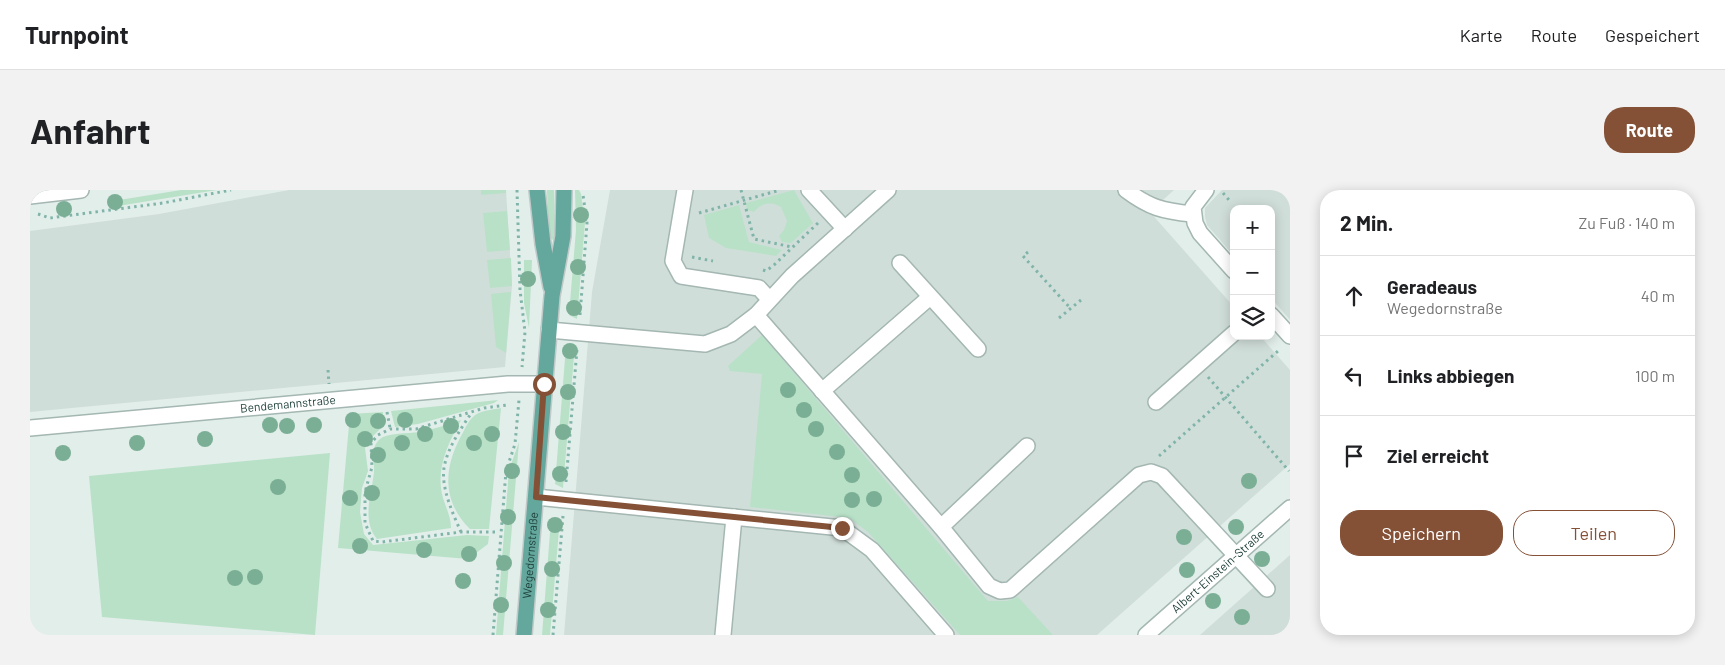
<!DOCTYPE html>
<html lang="de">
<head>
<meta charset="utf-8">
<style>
	:root { --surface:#fff; --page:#f2f2f2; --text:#202124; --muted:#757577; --line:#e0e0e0; --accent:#845137 }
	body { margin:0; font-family:Barlow,sans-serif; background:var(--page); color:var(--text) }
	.controls { position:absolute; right:15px; top:15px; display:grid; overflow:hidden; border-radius:10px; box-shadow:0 2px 12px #0003 }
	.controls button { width:45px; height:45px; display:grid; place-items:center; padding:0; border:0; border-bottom:1px solid var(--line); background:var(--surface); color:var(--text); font:25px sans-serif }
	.stop { position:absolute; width:15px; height:15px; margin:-11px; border:4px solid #845137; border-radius:50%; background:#fff }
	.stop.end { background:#845137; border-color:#fff; box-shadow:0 1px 5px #0008 }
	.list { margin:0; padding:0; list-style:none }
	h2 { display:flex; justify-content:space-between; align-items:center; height:65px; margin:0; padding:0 20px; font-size:21px }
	h2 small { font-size:16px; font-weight:400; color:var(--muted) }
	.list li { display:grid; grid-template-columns:32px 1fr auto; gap:15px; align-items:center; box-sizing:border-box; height:80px; padding:0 20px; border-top:1px solid var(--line) }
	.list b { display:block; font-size:19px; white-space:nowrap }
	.list p { margin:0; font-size:16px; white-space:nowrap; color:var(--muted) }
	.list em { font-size:16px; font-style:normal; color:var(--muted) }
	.actions { display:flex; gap:10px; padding:15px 20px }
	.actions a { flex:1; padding:11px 0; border:1px solid var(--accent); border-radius:20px; text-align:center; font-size:18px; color:var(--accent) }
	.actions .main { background:var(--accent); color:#fff }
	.icon { flex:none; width:28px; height:28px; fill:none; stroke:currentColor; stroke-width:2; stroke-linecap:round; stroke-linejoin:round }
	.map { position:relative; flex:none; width:1260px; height:445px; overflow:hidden; border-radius:20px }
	header { display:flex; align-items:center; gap:30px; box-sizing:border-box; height:70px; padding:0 25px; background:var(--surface); border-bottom:1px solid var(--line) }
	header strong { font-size:24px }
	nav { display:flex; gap:28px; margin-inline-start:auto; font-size:18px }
	.intro { display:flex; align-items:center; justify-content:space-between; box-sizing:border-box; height:120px; padding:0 30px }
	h1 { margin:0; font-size:35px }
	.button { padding:12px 22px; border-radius:20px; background:var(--accent); color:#fff; font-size:18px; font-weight:700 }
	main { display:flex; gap:30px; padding:0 30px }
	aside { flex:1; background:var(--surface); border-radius:20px; box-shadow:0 2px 12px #0003 }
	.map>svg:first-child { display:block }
	.built { fill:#d0ded9 }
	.green { fill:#b9e1c8 }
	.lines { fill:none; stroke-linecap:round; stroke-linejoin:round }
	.minor-casing { stroke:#a4b7b2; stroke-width:18 }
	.major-casing { stroke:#c1cac8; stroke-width:18 }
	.path { stroke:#80b4a9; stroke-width:3; stroke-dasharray:2.5 4; stroke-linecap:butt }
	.minor { stroke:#fff; stroke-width:15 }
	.major { stroke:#63a79d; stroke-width:15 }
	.tree { fill:#7baf95 }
	.route { stroke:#845137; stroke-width:6 }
	.labels { text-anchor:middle; stroke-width:5; stroke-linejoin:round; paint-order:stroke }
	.street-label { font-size:12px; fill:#20413b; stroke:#f3faf7 }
</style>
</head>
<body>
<header>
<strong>Turnpoint</strong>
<nav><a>Karte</a><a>Route</a><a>Gespeichert</a></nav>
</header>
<div class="intro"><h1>Anfahrt</h1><a class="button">Route</a></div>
<main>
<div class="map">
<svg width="1260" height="445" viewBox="0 0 1260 445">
	<rect width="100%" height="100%" fill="#e2eeea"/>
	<g class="built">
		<path d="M259,0H476L482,96L475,177L0,222V41L129,24Z"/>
		<path d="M580,0H1144L1120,22L1204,117V146H1230L1260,180V274L1067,445H534L562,102Z"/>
		<path d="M1192,0H1260V130L1241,108V19H1204V66L1177,35L1175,27V18Z"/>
		<path d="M1260,365V445H1170Z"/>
	</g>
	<g class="green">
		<path d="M151,0H187L82,17L83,11Z"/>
		<path d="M451,0H476V3L451,5Z"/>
		<path d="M517,0H524L525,47L523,50L519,47Z"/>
		<path d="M545,0H549L551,4L555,33L547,129L539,125L546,40Z"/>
		<path d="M764,0L783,33L761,53L752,52L749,46L754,40L757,31L751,17C741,11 731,13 724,22L717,20L716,13Z"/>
		<path d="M709,15L719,52L752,60L746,66L696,58L679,48L674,25Z"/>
		<path d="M477,21L480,60L457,62L453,23Z"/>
		<path d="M481,68L482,96L460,98L457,70Z"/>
		<path d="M494,70H502L499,138L494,113Z"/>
		<path d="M481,102L476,163L466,157L461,104Z"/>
		<path d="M732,145L958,411H977L988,407L1023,445H930L838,342L819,328L720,317L732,184L700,181L698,176Z"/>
		<path d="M545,154L533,298L525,294L536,156Z"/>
		<path d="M468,210L464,213L388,234L365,237L361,221Z"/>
		<path d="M471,218L459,339H440C413,312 413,281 430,248C434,241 437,233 442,228C449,220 462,220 471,218Z"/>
		<path d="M353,222V236L340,249L335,258L338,281L332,298L330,322L334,344L343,355L437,345L459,346L458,354L438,369L308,358L320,224Z"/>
		<path d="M431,230C418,254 405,279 413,308C416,318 421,327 421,338L347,349C331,330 342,303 344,282C345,270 339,255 353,247C365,242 382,244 395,241C407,238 419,234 431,230Z"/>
		<path d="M489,252L473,445H466L479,280Z"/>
		<path d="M300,263L285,445L72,427L59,286Z"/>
		<path d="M530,328L520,445H512L521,330Z"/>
	</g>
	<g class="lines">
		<defs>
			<g id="minor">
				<path d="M655,0L643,71L651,86L729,98L739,109"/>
				<path d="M779,0L815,39"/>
				<path d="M1096,0C1120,18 1133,21 1162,24"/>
				<path d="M1176,0L1163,17L1165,33L1170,43L1204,81"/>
				<path d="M0,6L51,0"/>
				<path d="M870,73L948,159"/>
				<path d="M726,125L911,337L959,396L970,401L980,400L1109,285L1121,282L1132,286L1237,399"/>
				<path d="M1241,125L1260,146"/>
				<path d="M519,140L675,154L701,144L726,125L762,86L858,0"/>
				<path d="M792,201L900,107"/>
				<path d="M1126,212L1204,143"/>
				<path id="s1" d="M0,238L478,194H514"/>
				<path d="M506,307L812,338L842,360L916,445"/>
				<path d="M911,337L997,256"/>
				<path d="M693,445L704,327"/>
				<path id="s2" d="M1116,445L1260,318"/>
			</g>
			<g id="major">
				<path d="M507,0L513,54L521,97"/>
				<path id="s3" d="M494,445L522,106L533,46L534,0"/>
			</g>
		</defs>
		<use href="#minor" class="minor-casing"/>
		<use href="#major" class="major-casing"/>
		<g class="path">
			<path d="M487,0L490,100L495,142L492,177"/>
			<path d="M711,0L724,49L762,57"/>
			<path d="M1193,3L1199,10"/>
			<path d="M669,23L750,0"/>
			<path d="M8,24L20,28L133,13L201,0"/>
			<path d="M998,62L993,66L1041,119"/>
			<path d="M662,67L683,71"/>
			<path d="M733,80L736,81L744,75L788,33"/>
			<path d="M550,125L557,33L553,5"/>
			<path d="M1029,128L1051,110"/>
			<path d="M298,180L299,194"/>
			<path d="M1178,187L1259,281"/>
			<path d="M357,222L360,238"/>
			<path d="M1129,266L1248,161"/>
			<path d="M536,292L547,159"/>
			<path d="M431,342C423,324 411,298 414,278C417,259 430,240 440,225"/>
			<path d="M465,342H431L352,352L343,351L335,333V302L342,277L341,253L348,245L360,239H386L454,218L477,215"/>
			<path d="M463,445L476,281L485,254L489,210"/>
			<path d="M523,445L533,326"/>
		</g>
		<use href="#minor" class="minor"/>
		<use href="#major" class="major"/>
	</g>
	<g class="tree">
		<circle cx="85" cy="12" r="8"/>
		<circle cx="34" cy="19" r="8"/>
		<circle cx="551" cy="25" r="8"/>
		<circle cx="548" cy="77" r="8"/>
		<circle cx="498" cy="89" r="8"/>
		<circle cx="544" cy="118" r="8"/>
		<circle cx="540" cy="161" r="8"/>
		<circle cx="758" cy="200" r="8"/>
		<circle cx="538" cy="202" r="8"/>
		<circle cx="774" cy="220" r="8"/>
		<circle cx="323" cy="230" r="8"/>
		<circle cx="375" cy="230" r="8"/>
		<circle cx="348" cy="231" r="8"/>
		<circle cx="240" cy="235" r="8"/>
		<circle cx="284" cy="235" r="8"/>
		<circle cx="257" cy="236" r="8"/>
		<circle cx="421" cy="236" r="8"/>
		<circle cx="786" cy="239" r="8"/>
		<circle cx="533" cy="242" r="8"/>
		<circle cx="395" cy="244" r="8"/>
		<circle cx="462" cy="244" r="8"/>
		<circle cx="175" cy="249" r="8"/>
		<circle cx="335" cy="249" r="8"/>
		<circle cx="107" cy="253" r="8"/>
		<circle cx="372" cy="253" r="8"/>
		<circle cx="444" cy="253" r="8"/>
		<circle cx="807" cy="262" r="8"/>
		<circle cx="33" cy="263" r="8"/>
		<circle cx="348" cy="265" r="8"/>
		<circle cx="482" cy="281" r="8"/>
		<circle cx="530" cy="284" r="8"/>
		<circle cx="822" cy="285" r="8"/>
		<circle cx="1219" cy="291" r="8"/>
		<circle cx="248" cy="297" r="8"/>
		<circle cx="342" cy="303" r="8"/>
		<circle cx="320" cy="308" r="8"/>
		<circle cx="844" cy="309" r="8"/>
		<circle cx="822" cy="310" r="8"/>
		<circle cx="478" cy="327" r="8"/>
		<circle cx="525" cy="335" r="8"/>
		<circle cx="1206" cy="337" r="8"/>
		<circle cx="1154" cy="347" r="8"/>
		<circle cx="330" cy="356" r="8"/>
		<circle cx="394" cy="360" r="8"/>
		<circle cx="439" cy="364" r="8"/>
		<circle cx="1232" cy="369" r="8"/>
		<circle cx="474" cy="373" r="8"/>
		<circle cx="522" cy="379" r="8"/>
		<circle cx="1157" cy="380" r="8"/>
		<circle cx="225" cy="387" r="8"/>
		<circle cx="205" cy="388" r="8"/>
		<circle cx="433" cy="391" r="8"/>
		<circle cx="1183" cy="411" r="8"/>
		<circle cx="471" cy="415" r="8"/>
		<circle cx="518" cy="420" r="8"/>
		<circle cx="1212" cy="427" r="8"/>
	</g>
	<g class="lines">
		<path class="route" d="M514,194L506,307L812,338"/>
	</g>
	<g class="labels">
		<g class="street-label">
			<text dy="4" stroke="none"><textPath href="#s1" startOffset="259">Bendemannstraße</textPath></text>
			<text dy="4" stroke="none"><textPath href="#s3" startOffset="80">Wegedornstraße</textPath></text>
			<text dy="4" stroke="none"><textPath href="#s2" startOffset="96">Albert-Einstein-Straße</textPath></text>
		</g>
	</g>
</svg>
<div class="controls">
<button>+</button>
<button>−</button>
<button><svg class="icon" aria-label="layers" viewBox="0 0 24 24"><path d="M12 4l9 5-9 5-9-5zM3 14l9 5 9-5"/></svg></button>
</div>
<div class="stop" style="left:514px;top:194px"></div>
<div class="stop end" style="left:812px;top:338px"></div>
</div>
<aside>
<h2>2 Min.<small>Zu Fuß · 140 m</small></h2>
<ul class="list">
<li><svg class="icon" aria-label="ahead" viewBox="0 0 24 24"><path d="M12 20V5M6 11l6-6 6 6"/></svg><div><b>Geradeaus</b><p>Wegedornstraße</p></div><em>40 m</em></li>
<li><svg class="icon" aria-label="left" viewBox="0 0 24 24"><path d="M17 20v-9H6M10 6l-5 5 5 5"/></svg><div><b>Links abbiegen</b></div><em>100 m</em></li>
<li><svg class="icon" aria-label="arrive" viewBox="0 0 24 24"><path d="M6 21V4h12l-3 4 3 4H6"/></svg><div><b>Ziel erreicht</b></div></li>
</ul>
<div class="actions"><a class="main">Speichern</a><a>Teilen</a></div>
</aside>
</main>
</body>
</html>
